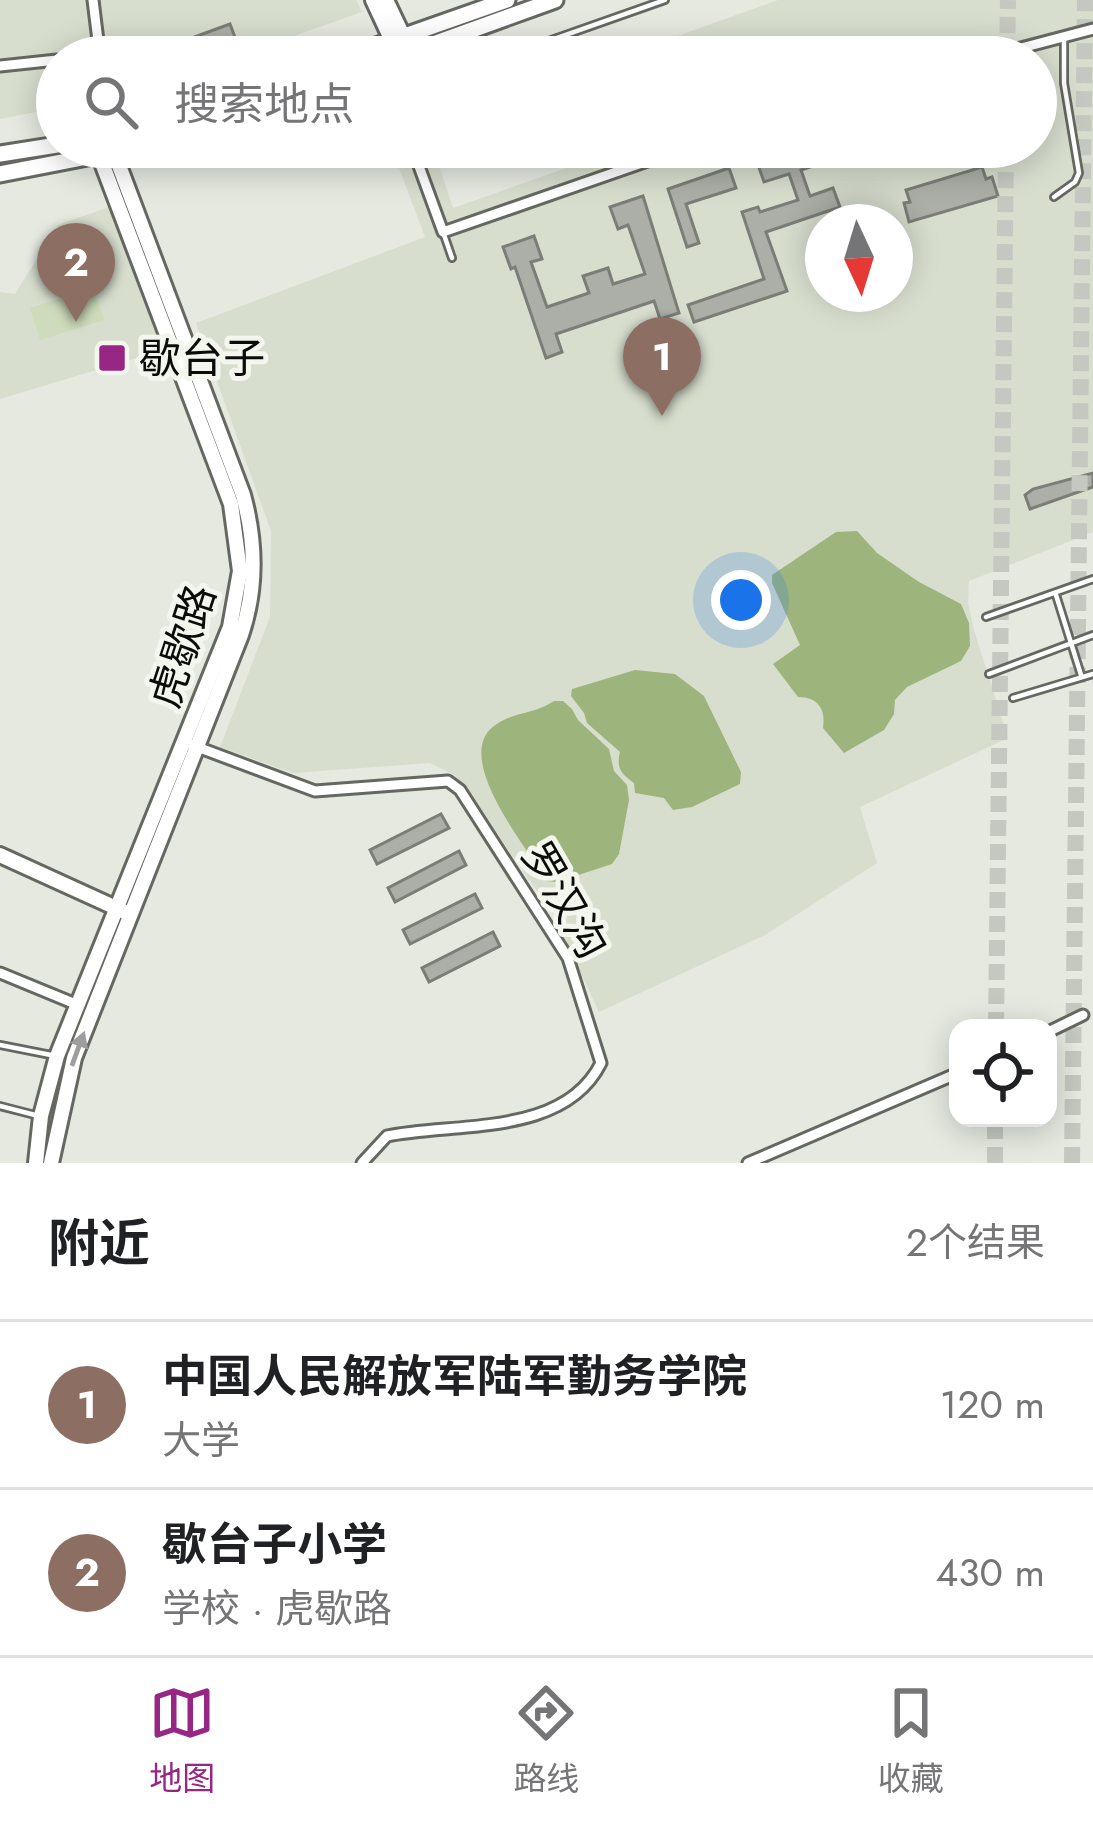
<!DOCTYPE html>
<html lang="zh">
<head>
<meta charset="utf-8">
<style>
	:root { --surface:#fff; --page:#f2f2f2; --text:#202124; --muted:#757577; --line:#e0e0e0; --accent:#982684 }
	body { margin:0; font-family:Jost,"Noto Sans SC",sans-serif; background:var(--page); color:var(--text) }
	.controls { position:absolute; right:36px; bottom:36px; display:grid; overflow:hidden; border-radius:24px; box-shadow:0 6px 30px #0003 }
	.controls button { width:108px; height:108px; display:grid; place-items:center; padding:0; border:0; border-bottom:3px solid var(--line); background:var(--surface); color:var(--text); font:60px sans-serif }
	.compass { position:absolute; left:805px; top:204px; width:108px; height:108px; border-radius:50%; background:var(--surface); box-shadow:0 6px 30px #0003; rotate:176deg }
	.you { position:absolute; left:741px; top:600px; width:42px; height:42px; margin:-30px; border:9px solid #fff; border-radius:50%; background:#1a73e8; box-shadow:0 0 0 18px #1a73e833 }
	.badge { display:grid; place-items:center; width:78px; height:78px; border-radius:50%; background:var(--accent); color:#fff; font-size:39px; font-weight:700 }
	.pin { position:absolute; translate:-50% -99px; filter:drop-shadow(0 3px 6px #0008) }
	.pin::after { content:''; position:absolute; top:63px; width:42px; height:36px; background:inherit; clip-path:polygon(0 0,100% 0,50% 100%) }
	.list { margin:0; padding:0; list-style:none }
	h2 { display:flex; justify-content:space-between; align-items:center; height:156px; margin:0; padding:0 48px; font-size:51px }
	h2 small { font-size:39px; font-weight:400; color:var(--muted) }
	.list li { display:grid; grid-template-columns:78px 1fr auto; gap:36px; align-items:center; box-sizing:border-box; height:168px; padding:0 48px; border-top:3px solid var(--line) }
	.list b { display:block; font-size:45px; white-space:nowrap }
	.list p { margin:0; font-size:39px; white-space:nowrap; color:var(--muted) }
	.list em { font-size:39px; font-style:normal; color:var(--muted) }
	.icon { flex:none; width:66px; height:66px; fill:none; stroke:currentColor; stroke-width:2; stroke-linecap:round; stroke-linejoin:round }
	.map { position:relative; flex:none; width:1093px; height:1163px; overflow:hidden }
	.search { position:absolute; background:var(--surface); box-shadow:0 6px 30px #0003; left:36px; right:36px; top:36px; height:132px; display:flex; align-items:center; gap:30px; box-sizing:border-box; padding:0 42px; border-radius:66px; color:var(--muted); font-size:45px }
	.sheet { height:492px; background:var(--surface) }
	nav { display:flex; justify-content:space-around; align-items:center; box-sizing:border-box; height:168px; border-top:3px solid var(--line); background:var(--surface); font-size:33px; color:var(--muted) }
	nav a { display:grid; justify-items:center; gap:6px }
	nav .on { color:var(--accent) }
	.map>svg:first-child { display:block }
	.built { fill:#d7dece; fill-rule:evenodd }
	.green { fill:#cddcba }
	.water { fill:#9eb47d }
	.building { fill:#abafa7; stroke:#7a7e76; stroke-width:3 }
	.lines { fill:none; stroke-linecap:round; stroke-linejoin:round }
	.highway-tunnel { stroke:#c4c8c0; stroke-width:16; stroke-dasharray:16 8; stroke-linecap:butt }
	.lane-casing { stroke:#646860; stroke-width:10 }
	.street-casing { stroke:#646860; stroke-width:15 }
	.secondary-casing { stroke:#646860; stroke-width:20 }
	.primary-casing { stroke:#646860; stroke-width:21 }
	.lane { stroke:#fff; stroke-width:4.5 }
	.street { stroke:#fff; stroke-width:9 }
	.secondary { stroke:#fff; stroke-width:14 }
	.primary { stroke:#fff; stroke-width:15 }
	.oneway { fill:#9d9e9d }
	.poi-dot { fill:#982684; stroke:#f2f6ed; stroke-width:4.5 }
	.labels { text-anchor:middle; stroke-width:10; stroke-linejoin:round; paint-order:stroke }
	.poi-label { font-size:42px; fill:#0b0c0a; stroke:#f2f6ed; text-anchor:start }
	.street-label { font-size:42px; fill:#0b0c0a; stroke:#f2f6ed }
</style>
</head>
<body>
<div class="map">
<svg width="1093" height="1163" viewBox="0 0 1093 1163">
	<rect width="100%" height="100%" fill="#e5e9e0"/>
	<g class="built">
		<path d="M0,0H356L362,12L234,57H57V108L0,119Z"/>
		<path d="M778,0H1093V532L969,581L968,603L974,630L1008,738L860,807L877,863L765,935L599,1012L554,915L456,776L430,763L293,773L220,747L270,617L271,531L196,323L425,237L391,147H433L453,208L626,147H1036V57H619ZM823,222H895V294H823Z"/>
		<path d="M109,207L163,350L0,399V292L15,294L58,225Z"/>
	</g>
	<path class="green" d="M94,288L104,320L40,340L30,308Z"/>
	<g class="water">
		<path d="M857,531L877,553L919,582L961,604L969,623L970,646L961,661L907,687L895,700L894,714L884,730L844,753L823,728C826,709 818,697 798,697L773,664L800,645L772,583V575L836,532Z"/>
		<path d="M635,670L675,674L704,696L741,772L740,784L692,807L673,810L664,798L635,793L634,783C621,774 616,768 620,752L587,723L584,713L571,696L572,689Z"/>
		<path d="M554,701H563L572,709L578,720L609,749L614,771L627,785L629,800L619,854L612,864L557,882L547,881C526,847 452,757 494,726C512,712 535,714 554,701Z"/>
	</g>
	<g class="building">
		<path d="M230,24L239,48L213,57H140Z"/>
		<path d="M791,147H823L828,161L801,170L810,196L833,188L840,207L766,232L787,291L694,322L688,305L764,279L742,212L758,207L760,212L798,200L789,174L764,182L756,159Z"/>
		<path d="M982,167L986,179L992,177L998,196L909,222L904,203L910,202L906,190Z"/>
		<path d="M729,168L736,188L686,204L699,243L687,247L668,189Z"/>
		<path d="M643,196L679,313L660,319L654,301L556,334L562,352L546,358L515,267L511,269L503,247L534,236L542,259L531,262L547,307L589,293L583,276L608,268L613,284L645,274L628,225L618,229L610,207Z"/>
		<path d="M1093,473V487L1030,509L1025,495L1033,489Z"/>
		<path d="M441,814L449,828L377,864L370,850Z"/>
		<path d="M459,851L466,865L395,902L388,888Z"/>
		<path d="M475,894L482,908L410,944L403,930Z"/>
		<path d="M493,932L500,946L429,982L422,968Z"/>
	</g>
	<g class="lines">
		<g class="highway-tunnel">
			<path d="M1007,57L1008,0"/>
			<path d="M996,1028L1006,147"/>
			<path d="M995,1163V1118"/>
			<path d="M1072,1163L1085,0"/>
		</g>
		<defs>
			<g id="lane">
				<path d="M503,57L665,0"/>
				<path d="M1054,197L1075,182L1079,173L1064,83V37"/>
				<path d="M443,232L452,258"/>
				<path d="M1056,595L1081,675"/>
				<path d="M986,617L1093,579"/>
				<path d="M989,674L1093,635"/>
				<path d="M1013,698L1093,674"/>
				<path d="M0,1045L51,1055"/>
				<path d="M0,1106L35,1115"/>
			</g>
			<g id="street">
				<path d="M93,0L100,57"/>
				<path d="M987,57L1093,29"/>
				<path d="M0,66L57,60"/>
				<path d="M412,147L443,232L688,147"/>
				<path d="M192,745L315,791L448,781L460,790L568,958L601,1063C564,1137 457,1122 387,1136L362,1163"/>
				<path d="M0,973L78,1005"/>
				<path d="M1048,1032L1083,1015"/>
				<path d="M748,1163L958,1073"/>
			</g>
			<g id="secondary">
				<path d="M373,0L399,56"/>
				<path d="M386,0L406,42"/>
				<path d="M0,855L125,912"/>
				<path d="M36,1163L41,1116L57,1056L230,627L240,571L231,504L96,147"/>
				<path d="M51,1163L74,1058L241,635C257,588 256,543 243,495L112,147"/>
			</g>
			<g id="primary">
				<path d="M345,57L507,0"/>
				<path d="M397,57L555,0"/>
				<path d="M0,154L57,145"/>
				<path d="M0,174L139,147"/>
			</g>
		</defs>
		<use href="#lane" class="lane-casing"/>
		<use href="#street" class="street-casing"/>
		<use href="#secondary" class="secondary-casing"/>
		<use href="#primary" class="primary-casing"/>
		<use href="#lane" class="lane"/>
		<use href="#street" class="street"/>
		<use href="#secondary" class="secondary"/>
		<use href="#primary" class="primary"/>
	</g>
	<defs><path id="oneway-solid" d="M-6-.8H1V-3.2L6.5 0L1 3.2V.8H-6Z" transform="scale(3)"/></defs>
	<use class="oneway" href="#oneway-solid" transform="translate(78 1049) rotate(-70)"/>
	<rect class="poi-dot" x="97" y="343" width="30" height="30" rx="6"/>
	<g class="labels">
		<g class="poi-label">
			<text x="139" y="373">歇台子</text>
		</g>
		<g class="street-label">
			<text transform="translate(182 646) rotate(-72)" y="15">虎歇路</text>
			<text transform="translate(565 900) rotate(60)" y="15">罗汉沟</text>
		</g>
	</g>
</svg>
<div class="controls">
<button><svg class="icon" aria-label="locate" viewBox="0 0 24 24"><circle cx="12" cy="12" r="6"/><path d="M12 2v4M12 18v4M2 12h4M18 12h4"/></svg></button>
</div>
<svg class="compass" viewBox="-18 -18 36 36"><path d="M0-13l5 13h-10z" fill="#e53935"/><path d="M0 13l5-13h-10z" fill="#757577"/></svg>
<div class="you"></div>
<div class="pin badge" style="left:662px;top:416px;background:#8d6e63">1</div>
<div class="pin badge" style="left:76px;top:322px;background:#8d6e63">2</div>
<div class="search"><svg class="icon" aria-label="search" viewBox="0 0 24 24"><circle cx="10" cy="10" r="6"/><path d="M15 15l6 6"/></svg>搜索地点</div>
</div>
<section class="sheet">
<h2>附近<small>2个结果</small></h2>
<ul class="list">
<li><span class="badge" style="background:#8d6e63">1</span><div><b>中国人民解放军陆军勤务学院</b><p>大学</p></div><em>120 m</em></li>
<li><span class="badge" style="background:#8d6e63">2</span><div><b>歇台子小学</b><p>学校 · 虎歇路</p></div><em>430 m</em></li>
</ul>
</section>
<nav>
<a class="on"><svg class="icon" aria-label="map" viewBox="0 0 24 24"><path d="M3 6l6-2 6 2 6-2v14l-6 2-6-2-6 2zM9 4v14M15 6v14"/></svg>地图</a>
<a><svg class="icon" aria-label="directions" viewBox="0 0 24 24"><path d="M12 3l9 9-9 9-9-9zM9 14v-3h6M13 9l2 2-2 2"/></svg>路线</a>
<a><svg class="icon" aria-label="saved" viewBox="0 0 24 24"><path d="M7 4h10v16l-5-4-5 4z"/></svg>收藏</a>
</nav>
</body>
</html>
